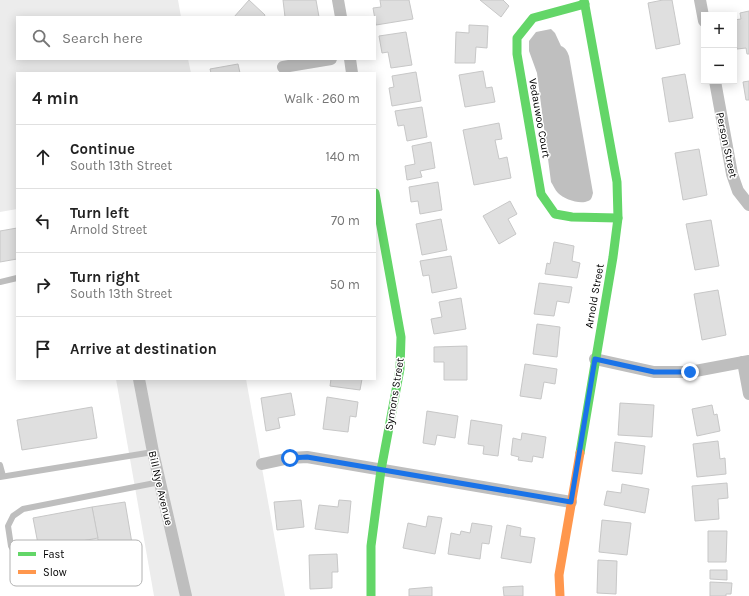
<!DOCTYPE html>
<html lang="en">
<head>
<meta charset="utf-8">
<style>
	:root { --surface:#fff; --page:#f2f2f2; --text:#222; --muted:#767676; --line:#e0e0e0 }
	body { margin:0; font-family:Karla,sans-serif; background:var(--page); color:var(--text) }
	.controls { position:absolute; right:12px; top:12px; display:grid; overflow:hidden; border-radius:0px; box-shadow:0 2px 10px #0003 }
	.controls button { width:36px; height:36px; display:grid; place-items:center; padding:0; border:0; border-bottom:1px solid var(--line); background:var(--surface); color:var(--text); font:20px sans-serif }
	.stop { position:absolute; width:12px; height:12px; margin:-9px; border:3px solid #1a73e8; border-radius:50%; background:#fff }
	.stop.end { background:#1a73e8; border-color:#fff; box-shadow:0 1px 4px #0008 }
	.list { margin:0; padding:0; list-style:none }
	h2 { display:flex; justify-content:space-between; align-items:center; height:52px; margin:0; padding:0 16px; font-size:17px }
	h2 small { font-size:13px; font-weight:400; color:var(--muted) }
	.list li { display:grid; grid-template-columns:26px 1fr auto; gap:12px; align-items:center; box-sizing:border-box; height:64px; padding:0 16px; border-top:1px solid var(--line) }
	.list b { display:block; font-size:15px; white-space:nowrap }
	.list p { margin:0; font-size:13px; white-space:nowrap; color:var(--muted) }
	.list em { font-size:13px; font-style:normal; color:var(--muted) }
	.icon { flex:none; width:22px; height:22px; fill:none; stroke:currentColor; stroke-width:2; stroke-linecap:round; stroke-linejoin:round }
	.map { position:relative; flex:none; width:749px; height:596px; overflow:hidden }
	.search { position:absolute; background:var(--surface); box-shadow:0 2px 10px #0003; left:16px; top:16px; width:360px; height:44px; display:flex; align-items:center; gap:10px; box-sizing:border-box; padding:0 14px; border-radius:0px; color:var(--muted); font-size:15px }
	.panel { position:absolute; background:var(--surface); box-shadow:0 2px 10px #0003; left:16px; top:72px; width:360px; height:308px; border-radius:0px }
	.map>svg:first-child { display:block }
	.green { fill:#ececec }
	.water { fill:#bfbfbf }
	.building { fill:#dfdfdf; stroke:#c7c7c7 }
	.lines { fill:none; stroke-linecap:round; stroke-linejoin:round }
	.lane { stroke:#bebebe; stroke-width:6 }
	.street { stroke:#bebebe; stroke-width:12 }
	.fast { stroke:#63d668; stroke-width:9 }
	.slow { stroke:#ff974d; stroke-width:9 }
	.route { stroke:#1a73e8; stroke-width:5 }
	.labels { text-anchor:middle; stroke-width:3; stroke-linejoin:round; paint-order:stroke }
	.street-label { font-size:11px; fill:#000; stroke:#fff }
	.key { fill:#fff; stroke:#b2b2b2; stroke-width:1 }
	.key-label { font-size:11px; fill:#000 }
</style>
</head>
<body>
<div class="map">
<svg width="749" height="596" viewBox="0 0 749 596">
	<rect width="100%" height="100%" fill="#fff"/>
	<g class="green">
		<path d="M0,0H178L181,17H17V59H188L191,73H17V209L0,212Z"/>
		<path d="M116,379H246L285,596H154Z"/>
	</g>
	<path class="water" d="M551,29L555,33L561,46C566,48 567,51 569,56L593,193C592,196 592,200 588,201C580,205 564,199 558,193C555,190 553,185 551,182L537,73L529,51V41L536,32Z"/>
	<g class="building">
		<path d="M249,0L265,15L264,17H234Z"/>
		<path d="M283,0H316L319,17H285Z"/>
		<path d="M380,0H409L413,19L376,25L373,8L381,7Z"/>
		<path d="M480,0H503L509,6L501,17Z"/>
		<path d="M663,0H672L680,44L656,49L648,3Z"/>
		<path d="M749,11V54H747L746,48L737,49L734,32V20L741,19L740,13Z"/>
		<path d="M469,25L488,26L487,48L476,47L475,63H455L456,32L469,33Z"/>
		<path d="M406,32L412,65L391,68L388,52L382,53L379,36Z"/>
		<path d="M238,64L240,73H211L210,69Z"/>
		<path d="M483,71L486,88L492,87L495,102L465,107L459,75Z"/>
		<path d="M416,72L421,101L392,106L389,88L394,87L392,76Z"/>
		<path d="M685,74L693,118L669,122L662,78Z"/>
		<path d="M749,81V100H746L743,82Z"/>
		<path d="M422,107L427,137L407,141L404,125L398,126L395,111Z"/>
		<path d="M499,123L502,139L495,140L499,159L507,157L511,178L474,185L463,130Z"/>
		<path d="M431,142L435,168L420,171L422,177L407,180L405,166L415,164L412,146Z"/>
		<path d="M699,149L707,195L683,200L675,153Z"/>
		<path d="M438,182L442,210L420,214L418,201L411,202L409,187Z"/>
		<path d="M510,201L517,214L508,219L516,234L499,244L483,216Z"/>
		<path d="M441,219L447,250L422,255L416,224Z"/>
		<path d="M711,220L719,266L695,270L686,224Z"/>
		<path d="M17,228V259L0,262V231Z"/>
		<path d="M554,242L574,246L572,261L580,263L577,278L545,274L547,263L550,264Z"/>
		<path d="M451,256L457,288L432,293L429,275L423,276L420,261Z"/>
		<path d="M539,283L572,287L569,303L557,301L554,316L534,314Z"/>
		<path d="M718,290L726,335L702,340L694,294Z"/>
		<path d="M461,298L466,329L434,334L431,319L442,317L439,302Z"/>
		<path d="M537,324L560,327L557,357L533,354Z"/>
		<path d="M467,346V380H444V362H434V347Z"/>
		<path d="M525,364L557,369L555,384L544,382L541,399L520,396Z"/>
		<path d="M331,379H362L360,390L330,386Z"/>
		<path d="M291,393L295,415L278,418L280,428L266,431L261,398Z"/>
		<path d="M327,397L358,402L356,417L350,416L348,432L323,429Z"/>
		<path d="M620,403L654,405L652,437L618,435Z"/>
		<path d="M712,405L714,415L717,414L720,431L697,436L692,409Z"/>
		<path d="M92,407L97,438L22,450L17,420Z"/>
		<path d="M427,411L458,416L455,438L437,435L435,445L423,443Z"/>
		<path d="M471,420L502,425L498,456L483,454L484,446L468,444Z"/>
		<path d="M522,433L546,437L543,458L533,456L532,462L518,460L519,457L511,455L513,438L521,440Z"/>
		<path d="M718,441L720,459L725,458L726,474L697,477L693,444Z"/>
		<path d="M615,442L645,446L642,474L612,471Z"/>
		<path d="M727,483L728,498L718,499L719,519L695,521L692,486Z"/>
		<path d="M622,484L649,489L645,513L604,505L607,491L621,493Z"/>
		<path d="M301,500L304,527L277,530L274,502Z"/>
		<path d="M339,500L351,501L348,533L315,529L319,505L338,507Z"/>
		<path d="M125,502L136,567L104,572L92,507Z"/>
		<path d="M92,507L98,538L39,549L33,518Z"/>
		<path d="M428,516L442,518L435,554L403,548L408,523L426,527Z"/>
		<path d="M602,520L631,523L627,555L599,552Z"/>
		<path d="M472,523L492,526L489,544L482,543L480,559L448,554L451,533L460,535L461,531L470,533Z"/>
		<path d="M507,525L521,528L520,536L535,538L531,563L501,558Z"/>
		<path d="M708,531H727L726,562H708Z"/>
		<path d="M337,554L338,572H332V588L310,589L309,555Z"/>
		<path d="M598,560L617,561L616,594L597,593Z"/>
		<path d="M710,570H727V580L710,579Z"/>
		<path d="M710,582L732,583L731,594H726V596H710Z"/>
		<path d="M523,586V596H504L503,587Z"/>
		<path d="M432,587V596H409V589Z"/>
	</g>
	<g class="lines">
		<g class="lane">
			<path d="M0,282L17,278"/>
			<path d="M0,465L3,476"/>
			<path d="M0,477L153,452"/>
			<path d="M90,559L32,567L18,558L11,546L8,526L13,516L23,509L160,482"/>
		</g>
		<g class="street">
			<path d="M338,0L341,17"/>
			<path d="M700,0L704,21"/>
			<path d="M350,59L352,73"/>
			<path d="M283,67L331,59"/>
			<path d="M715,81L732,174L738,191L749,205"/>
			<path d="M595,359L654,372H690L749,361"/>
			<path d="M743,362L749,394"/>
			<path d="M139,379L153,452L186,596"/>
			<path d="M262,464L290,458L307,457L571,502"/>
		</g>
		<g class="fast">
			<path d="M585,4L533,18L517,38V54L541,194L555,214L572,217L618,218"/>
			<path d="M580,453L613,257L618,218L617,182L584,0"/>
			<path d="M371,596V546L381,470L400,369L401,337L375,193"/>
		</g>
		<path class="slow" d="M560,596L559,575L580,453"/>
	</g>
	<g class="lines">
		<path class="route" d="M290,458L307,457L571,502L595,359L654,372H690"/>
	</g>
	<g class="labels">
		<g class="street-label">
			<text transform="translate(540 118) rotate(80)" y="4">Vedauwoo Court</text>
			<text transform="translate(727 145) rotate(78)" y="4">Person Street</text>
			<text transform="translate(594 296) rotate(-80)" y="4">Arnold Street</text>
			<text transform="translate(394 394) rotate(-81)" y="4">Symons Street</text>
			<text transform="translate(161 488) rotate(77)" y="4">Bill Nye Avenue</text>
		</g>
	</g>
	<rect x="10" y="540" width="132" height="46" rx="6" class="key"/>
	<rect x="18" y="552" width="18" height="4" fill="#63d668"/>
	<rect x="18" y="570" width="18" height="4" fill="#ff974d"/>
	<g class="key-label">
		<text x="43" y="558">Fast</text>
		<text x="43" y="576">Slow</text>
	</g>
</svg>
<div class="controls">
<button>+</button>
<button>−</button>
</div>
<div class="stop" style="left:290px;top:458px"></div>
<div class="stop end" style="left:690px;top:372px"></div>
<div class="search"><svg class="icon" aria-label="search" viewBox="0 0 24 24"><circle cx="10" cy="10" r="6"/><path d="M15 15l6 6"/></svg>Search here</div>
<section class="panel">
<h2>4 min<small>Walk · 260 m</small></h2>
<ul class="list">
<li><svg class="icon" aria-label="ahead" viewBox="0 0 24 24"><path d="M12 20V5M6 11l6-6 6 6"/></svg><div><b>Continue</b><p>South 13th Street</p></div><em>140 m</em></li>
<li><svg class="icon" aria-label="left" viewBox="0 0 24 24"><path d="M17 20v-9H6M10 6l-5 5 5 5"/></svg><div><b>Turn left</b><p>Arnold Street</p></div><em>70 m</em></li>
<li><svg class="icon" aria-label="right" viewBox="0 0 24 24"><path d="M7 20v-9h11M14 6l5 5-5 5"/></svg><div><b>Turn right</b><p>South 13th Street</p></div><em>50 m</em></li>
<li><svg class="icon" aria-label="arrive" viewBox="0 0 24 24"><path d="M6 21V4h12l-3 4 3 4H6"/></svg><div><b>Arrive at destination</b></div></li>
</ul>
</section>
</div>
</body>
</html>
